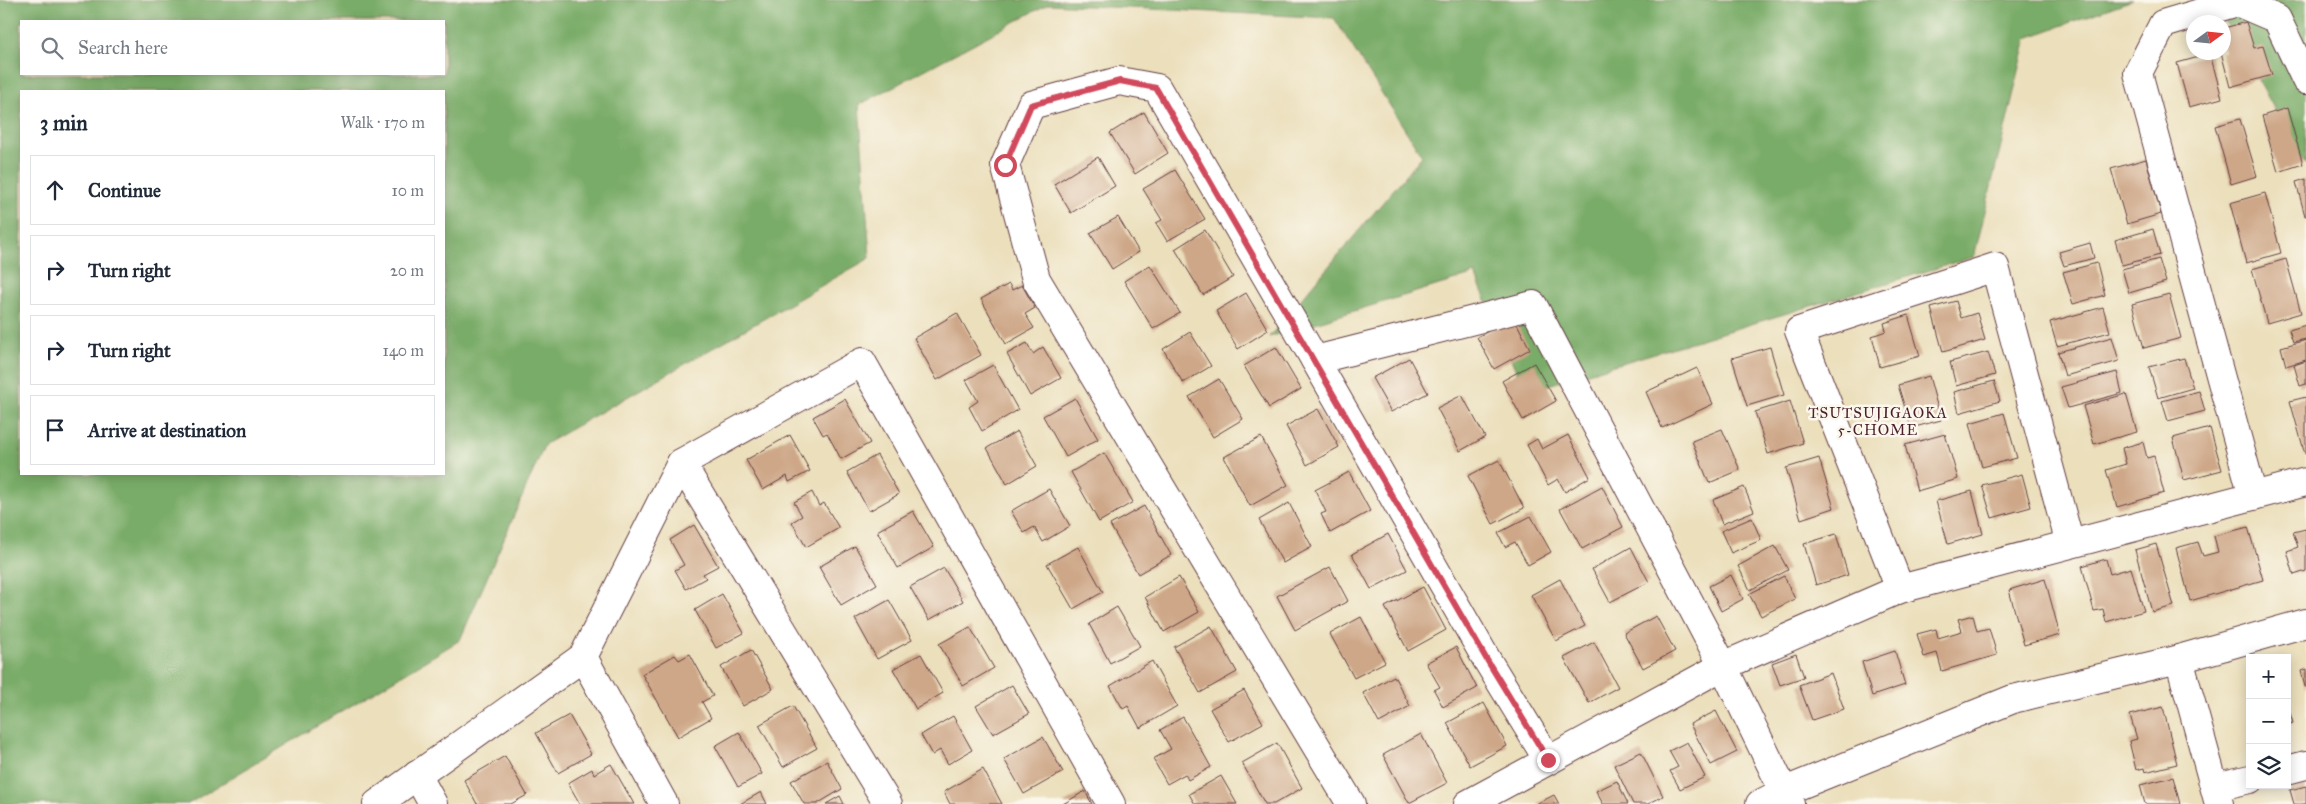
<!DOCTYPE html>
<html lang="en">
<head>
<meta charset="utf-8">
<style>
	:root { --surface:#fff; --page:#f2f2f3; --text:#1f2937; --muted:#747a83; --line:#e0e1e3 }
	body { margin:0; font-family:"IM FELL Great Primer",serif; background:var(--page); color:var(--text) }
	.controls { position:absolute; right:15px; bottom:15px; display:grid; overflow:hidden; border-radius:0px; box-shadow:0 2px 12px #0003 }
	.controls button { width:45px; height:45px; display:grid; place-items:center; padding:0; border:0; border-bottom:1px solid var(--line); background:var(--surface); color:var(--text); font:25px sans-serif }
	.compass { position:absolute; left:2186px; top:15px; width:45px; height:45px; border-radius:50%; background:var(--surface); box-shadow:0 2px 12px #0003; rotate:75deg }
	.stop { position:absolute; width:15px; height:15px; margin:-11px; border:4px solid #d1495b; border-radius:50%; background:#fff }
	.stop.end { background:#d1495b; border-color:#fff; box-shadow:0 1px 5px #0008 }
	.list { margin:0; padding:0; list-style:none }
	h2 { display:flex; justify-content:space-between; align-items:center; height:65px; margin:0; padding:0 20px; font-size:21px }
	h2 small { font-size:16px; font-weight:400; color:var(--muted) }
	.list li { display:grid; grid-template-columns:32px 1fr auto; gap:15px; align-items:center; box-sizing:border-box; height:70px; margin:0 10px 10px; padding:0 10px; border:1px solid var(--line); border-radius:0px }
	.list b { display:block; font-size:19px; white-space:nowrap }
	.list em { font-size:16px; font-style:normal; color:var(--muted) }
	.icon { flex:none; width:28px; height:28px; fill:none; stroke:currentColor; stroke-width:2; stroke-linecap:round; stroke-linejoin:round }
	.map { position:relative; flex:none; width:2306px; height:804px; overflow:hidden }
	.search { position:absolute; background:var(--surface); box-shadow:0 2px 12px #0003; left:20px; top:20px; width:425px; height:55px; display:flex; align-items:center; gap:12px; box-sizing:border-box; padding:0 18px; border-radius:0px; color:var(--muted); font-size:19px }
	.panel { position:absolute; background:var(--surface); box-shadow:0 2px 12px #0003; left:20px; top:90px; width:425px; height:385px; border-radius:0px }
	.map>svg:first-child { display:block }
	.forest { fill:#79ac67; stroke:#626649; fill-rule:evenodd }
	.building { fill:#cea788 }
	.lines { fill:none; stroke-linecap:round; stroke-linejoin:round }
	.minor-casing { stroke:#623c41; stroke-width:30 }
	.minor { stroke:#fff; stroke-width:28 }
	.route { stroke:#d1495b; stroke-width:6 }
	.labels { text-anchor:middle; stroke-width:5; stroke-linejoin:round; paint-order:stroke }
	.neighbourhood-label { font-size:15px; letter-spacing:1px; fill:#4a1f2b; stroke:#fbf7ec }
</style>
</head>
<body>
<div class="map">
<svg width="2306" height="804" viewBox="0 0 2306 804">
	<rect width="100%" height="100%" fill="#fbf7ec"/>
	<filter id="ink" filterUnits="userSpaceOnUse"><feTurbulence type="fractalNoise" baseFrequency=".02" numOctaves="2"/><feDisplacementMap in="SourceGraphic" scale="10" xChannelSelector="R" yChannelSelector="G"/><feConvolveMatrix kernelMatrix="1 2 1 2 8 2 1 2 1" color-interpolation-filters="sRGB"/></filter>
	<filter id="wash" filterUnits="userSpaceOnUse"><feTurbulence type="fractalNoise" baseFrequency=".0096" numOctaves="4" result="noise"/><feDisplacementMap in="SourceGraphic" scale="20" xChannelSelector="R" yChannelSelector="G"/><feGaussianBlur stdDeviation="1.12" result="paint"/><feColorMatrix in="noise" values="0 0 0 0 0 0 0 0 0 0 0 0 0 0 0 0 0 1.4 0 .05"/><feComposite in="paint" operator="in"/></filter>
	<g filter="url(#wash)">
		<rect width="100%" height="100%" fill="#ebdfbc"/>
		<g class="forest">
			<path d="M0,0H2132L2027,38L1974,257L1525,392L1475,274L1269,337L1422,156L1334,18L1048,4L859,105L870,258L545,444L460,640L188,804H0ZM21,21H444V74H21ZM21,91H444V474H21Z"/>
			<path d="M2213,0H2306V165Z"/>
		</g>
		<g id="blocks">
			<g class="building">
				<path d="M2246,22L2254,48L2263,46L2272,75L2230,87L2221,52H2224V28Z"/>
				<path d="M2210,54L2222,98L2189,107L2177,63Z"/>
				<path d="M2287,108L2303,164L2278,172L2262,116Z"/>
				<path d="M1144,112L1168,153L1135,174L1110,133Z"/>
				<path d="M2240,119L2257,176L2231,184L2215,126Z"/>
				<path d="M1098,157L1115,186L1071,213L1054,184Z"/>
				<path d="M2146,159L2161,214L2127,224L2111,169Z"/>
				<path d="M1175,170L1205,219L1167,241L1156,223L1162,220L1143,189Z"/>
				<path d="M2306,179V216H2305L2296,182Z"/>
				<path d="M2265,193L2281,253L2246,263L2230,203Z"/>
				<path d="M1118,217L1139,252L1112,269L1090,233Z"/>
				<path d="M2153,229L2160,255L2122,265L2115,240Z"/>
				<path d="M1205,230L1233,277L1203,295L1175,249Z"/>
				<path d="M2090,243L2094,258L2064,266L2059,252Z"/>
				<path d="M2159,259L2166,282L2129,293L2122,269Z"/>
				<path d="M2286,259L2301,313L2267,323L2252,269Z"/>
				<path d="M2097,263L2105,295L2073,304L2063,272Z"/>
				<path d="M1150,265L1180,313L1153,329L1124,281Z"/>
				<path d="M1009,284L1012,290L1022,285L1035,308L1025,314L1034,328L1006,344L981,299Z"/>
				<path d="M1246,293L1268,330L1238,349L1216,311Z"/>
				<path d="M2169,294L2181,338L2144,348L2132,304Z"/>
				<path d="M1956,301L1961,318L1977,313L1985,340L1943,352L1931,308Z"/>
				<path d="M2103,307L2110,332L2057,346L2050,322Z"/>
				<path d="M957,313L981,355L937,380L914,338Z"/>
				<path d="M1908,315L1920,356L1880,367L1872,336L1886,331L1884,323Z"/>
				<path d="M1514,318L1530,349L1494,369L1477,337Z"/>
				<path d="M2306,325V339L2293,342L2289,330Z"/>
				<path d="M1190,332L1211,366L1183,383L1163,349Z"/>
				<path d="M2112,337L2119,361L2065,376L2058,352Z"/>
				<path d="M2306,340V360L2286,366L2281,347Z"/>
				<path d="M1027,343L1033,354L1043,347L1061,378L1030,396L1007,354Z"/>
				<path d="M1276,347L1301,389L1269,408L1244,366Z"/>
				<path d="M1770,347L1784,395L1747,406L1732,358Z"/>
				<path d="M1988,352L1995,375L1956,386L1950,362Z"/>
				<path d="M1409,358L1428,393L1391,412L1372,378Z"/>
				<path d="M2184,358L2193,388L2158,398L2149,367Z"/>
				<path d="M2306,361V384L2300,386L2294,365Z"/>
				<path d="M1534,363L1556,401L1523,420L1502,381Z"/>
				<path d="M993,365L1018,410L982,431L969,407L978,401L966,380Z"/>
				<path d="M1697,368L1713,404L1662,428L1646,392Z"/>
				<path d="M2117,372L2122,393L2068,408L2061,387Z"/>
				<path d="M1929,376L1941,420L1911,428L1898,385Z"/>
				<path d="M1219,379L1243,419L1213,437L1189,397Z"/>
				<path d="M1994,381L2000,401L1959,413L1954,392Z"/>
				<path d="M2199,391L2205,411L2168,421L2162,401Z"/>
				<path d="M2126,394L2137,432L2094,444L2083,406Z"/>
				<path d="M1462,395L1485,437L1460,451L1437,408Z"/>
				<path d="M2306,397V454H2305L2290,401Z"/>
				<path d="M1075,398L1098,439L1066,457L1043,416Z"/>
				<path d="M845,399L870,443L841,459L827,433L823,435L813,417Z"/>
				<path d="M1790,401L1803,443L1768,454L1755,412Z"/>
				<path d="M1318,409L1339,447L1307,465L1286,426Z"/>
				<path d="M2004,413L2017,458L1982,467L1970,423Z"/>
				<path d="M2210,428L2222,470L2184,480L2173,438Z"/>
				<path d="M1722,429L1740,470L1709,483L1692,441Z"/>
				<path d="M1017,431L1037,466L1007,484L987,448Z"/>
				<path d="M1945,434L1958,479L1917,491L1905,445Z"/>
				<path d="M790,435L810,471L789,482L787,476L763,490L746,460Z"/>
				<path d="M1568,435L1590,477L1565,492L1558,479L1548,485L1527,445L1537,439L1542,449Z"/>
				<path d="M1261,437L1288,485L1250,506L1224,457Z"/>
				<path d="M2143,442L2147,458L2154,456L2164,493L2117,507L2106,470L2126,464L2122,448Z"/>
				<path d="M1104,453L1133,502L1099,522L1071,472Z"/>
				<path d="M877,455L899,494L869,511L847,472Z"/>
				<path d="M1819,458L1834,508L1801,519L1786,468Z"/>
				<path d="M1499,460L1524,508L1493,524L1468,476Z"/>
				<path d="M1349,472L1370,511L1330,533L1321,514L1326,512L1315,490Z"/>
				<path d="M2022,474L2031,507L1992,518L1982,485Z"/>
				<path d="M1602,486L1623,527L1582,549L1560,509Z"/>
				<path d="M1744,487L1754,511L1722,524L1713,500Z"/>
				<path d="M1049,489L1070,526L1043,542L1034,527L1024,533L1011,511Z"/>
				<path d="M1972,491L1983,534L1948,544L1936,501Z"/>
				<path d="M812,492L819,506L824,503L839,528L806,547L792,522L802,516L794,502Z"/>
				<path d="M1289,503L1312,547L1283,563L1259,520Z"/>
				<path d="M1144,506L1171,555L1138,574L1110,525Z"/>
				<path d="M913,511L934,547L898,568L877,531Z"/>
				<path d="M1531,516L1551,552L1528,565L1515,542L1505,547L1498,533Z"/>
				<path d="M1752,518L1761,540L1731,553L1721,531Z"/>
				<path d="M694,525L718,566L703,574L706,578L686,589L675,570L684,565L670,540Z"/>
				<path d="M2248,527L2263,580L2190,601L2176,548L2198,542L2203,556L2218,552L2214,536Z"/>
				<path d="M2306,529V571L2294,575L2287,551L2298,547L2293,532Z"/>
				<path d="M1388,534L1407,570L1371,589L1352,554Z"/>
				<path d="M1836,534L1848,575L1816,585L1804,544Z"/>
				<path d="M2156,544L2174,606L2152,612L2135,550Z"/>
				<path d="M855,546L877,584L841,605L819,567Z"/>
				<path d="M1775,546L1788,570L1750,590L1738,566Z"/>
				<path d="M1078,547L1103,592L1073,609L1047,564Z"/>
				<path d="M1631,547L1649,582L1610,602L1592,569Z"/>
				<path d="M2106,559L2110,574L2131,568L2144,611L2106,622L2103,609L2094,611L2082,566Z"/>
				<path d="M1330,567L1348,601L1295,630L1277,596Z"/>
				<path d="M944,568L963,601L929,620L910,587Z"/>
				<path d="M1731,575L1743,599L1721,611L1709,586Z"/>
				<path d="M1784,576L1795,599L1761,616L1749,594Z"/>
				<path d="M1179,577L1199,612L1164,632L1145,597Z"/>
				<path d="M1560,579L1585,626L1556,641L1531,595Z"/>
				<path d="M2045,579L2060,635L2024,645L2009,590Z"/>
				<path d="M1423,587L1446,630L1408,651L1385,607Z"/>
				<path d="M722,594L744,633L716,648L695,610Z"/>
				<path d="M889,600L912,640L877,659L855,619Z"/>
				<path d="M1117,607L1140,646L1110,663L1089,624Z"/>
				<path d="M1973,615L1977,631L1989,628L1997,655L1942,671L1937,653L1924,657L1917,634L1936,629L1938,638L1962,631L1958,619Z"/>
				<path d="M1656,616L1675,651L1643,668L1624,633Z"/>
				<path d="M1361,617L1385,662L1354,678L1330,634Z"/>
				<path d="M1211,626L1237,672L1200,693L1174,647Z"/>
				<path d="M970,627L994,668L963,686L939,644Z"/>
				<path d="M1594,642L1618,687L1589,703L1564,658Z"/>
				<path d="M1456,647L1477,688L1443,707L1434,690L1440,687L1426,663Z"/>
				<path d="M751,650L773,689L743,706L721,667Z"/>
				<path d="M1895,651L1905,685L1872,696L1862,662Z"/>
				<path d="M690,654L713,696L702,702L711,718L678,737L642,674L675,655L679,660Z"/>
				<path d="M921,654L943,693L916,709L893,669Z"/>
				<path d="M1796,654L1804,677L1780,685L1772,663Z"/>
				<path d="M1152,661L1177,706L1140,728L1128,706L1123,709L1110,686Z"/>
				<path d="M2306,669V687H2305L2301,671Z"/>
				<path d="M1831,673L1844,709L1812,720L1799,685Z"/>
				<path d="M1394,676L1410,706L1379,723L1363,693Z"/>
				<path d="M1012,685L1029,714L993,734L976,706Z"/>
				<path d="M1244,690L1263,723L1229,742L1210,709Z"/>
				<path d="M2287,702L2293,723L2287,725Z"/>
				<path d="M1484,703L1507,746L1470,766L1447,723Z"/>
				<path d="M793,706L817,748L783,767L759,725Z"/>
				<path d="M2163,707L2177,764L2145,772L2144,768L2136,770L2129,741L2137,739L2130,715Z"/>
				<path d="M1716,711L1737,752L1711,765L1690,724Z"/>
				<path d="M569,715L591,754L558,773L536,733Z"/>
				<path d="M953,716L972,750L948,764L940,750L932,755L921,735Z"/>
				<path d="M1183,717L1211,767L1188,780L1185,774L1167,784L1153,759L1171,749L1160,730Z"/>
				<path d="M739,732L762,774L738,787L715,746Z"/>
				<path d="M1421,734L1447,783L1409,803L1383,755Z"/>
				<path d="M1043,737L1063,772L1024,794L1004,759Z"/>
				<path d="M1687,742L1705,777L1680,789L1670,771L1678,767L1669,751Z"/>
				<path d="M1277,743L1302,788L1274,804H1265L1242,763Z"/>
				<path d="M1641,752L1663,796L1648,804H1633L1614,765Z"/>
				<path d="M505,756L527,795L511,804H477L464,780Z"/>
				<path d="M827,761L842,789L817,804H804L791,781Z"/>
				<path d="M611,764L634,804H580L568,783L592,769L594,774Z"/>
				<path d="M983,769L1002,804H950L944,792Z"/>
				<path d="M1221,776L1237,804H1195L1189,794Z"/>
				<path d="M2173,777L2180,804H2145L2140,785Z"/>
				<path d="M1617,781L1628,804H1603L1596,791Z"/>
				<path d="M2306,786V804H2294L2290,790Z"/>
				<path d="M1085,791L1092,804H1063Z"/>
				<path d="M761,792L767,804H740Z"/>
				<path d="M1554,795L1559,804H1536Z"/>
				<path d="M840,796L844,804H826Z"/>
			</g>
		</g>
	</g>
	<g filter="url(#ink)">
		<use href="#blocks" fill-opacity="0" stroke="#623c41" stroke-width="1"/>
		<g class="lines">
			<defs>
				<g id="minor">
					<path d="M1315,360L1487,660L1548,760"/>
					<path d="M681,463L888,804"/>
					<path d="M2253,496L2138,73L2163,24L2237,2L2277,19L2306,80"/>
					<path d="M1900,589L1799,331L1995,267L2070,544"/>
					<path d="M583,657L664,804"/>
					<path d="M2179,659L2219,804"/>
					<path d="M2287,770L2306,765"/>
					<path d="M417,775L433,804"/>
					<path d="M2215,787L2250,779"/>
					<path d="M377,804L583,657L681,463L862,362L1111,804"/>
					<path d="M1351,804L1036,279L1005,165L1031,105L1119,81L1157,88L1315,360L1533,305L1723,666L1790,804"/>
					<path d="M1468,804L1723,666L1900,589L2306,482"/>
					<path d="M1760,804L1785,791L2013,699L2179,659L2306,623"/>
				</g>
			</defs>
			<use href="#minor" class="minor-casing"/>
			<use href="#minor" class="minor"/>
		</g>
	</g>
	<g class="lines" filter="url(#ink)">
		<path class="route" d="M1005,165L1031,105L1120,81L1156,88L1487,660L1548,760"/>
	</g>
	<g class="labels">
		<g class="neighbourhood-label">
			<text x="1878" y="418">TSUTSUJIGAOKA<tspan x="1878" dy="17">5-CHOME</tspan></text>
		</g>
	</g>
</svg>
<div class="controls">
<button>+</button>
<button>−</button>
<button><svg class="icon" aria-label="layers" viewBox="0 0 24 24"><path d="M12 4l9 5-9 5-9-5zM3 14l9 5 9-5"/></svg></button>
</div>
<svg class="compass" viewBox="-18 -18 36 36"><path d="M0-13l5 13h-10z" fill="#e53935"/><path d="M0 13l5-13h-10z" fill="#747a83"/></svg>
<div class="stop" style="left:1005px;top:165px"></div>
<div class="stop end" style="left:1548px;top:760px"></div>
<div class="search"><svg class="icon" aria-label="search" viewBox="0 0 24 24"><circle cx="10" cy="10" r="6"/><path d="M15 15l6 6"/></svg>Search here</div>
<section class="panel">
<h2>3 min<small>Walk · 170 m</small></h2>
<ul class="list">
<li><svg class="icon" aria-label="ahead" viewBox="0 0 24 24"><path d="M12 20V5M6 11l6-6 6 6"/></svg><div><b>Continue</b></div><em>10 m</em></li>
<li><svg class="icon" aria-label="right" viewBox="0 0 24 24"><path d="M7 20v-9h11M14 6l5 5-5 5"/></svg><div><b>Turn right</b></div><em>20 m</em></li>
<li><svg class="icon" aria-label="right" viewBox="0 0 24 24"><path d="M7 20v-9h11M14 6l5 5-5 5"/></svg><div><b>Turn right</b></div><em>140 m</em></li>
<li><svg class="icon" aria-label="arrive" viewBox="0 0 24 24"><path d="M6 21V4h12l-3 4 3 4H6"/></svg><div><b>Arrive at destination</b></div></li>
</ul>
</section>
</div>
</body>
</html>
